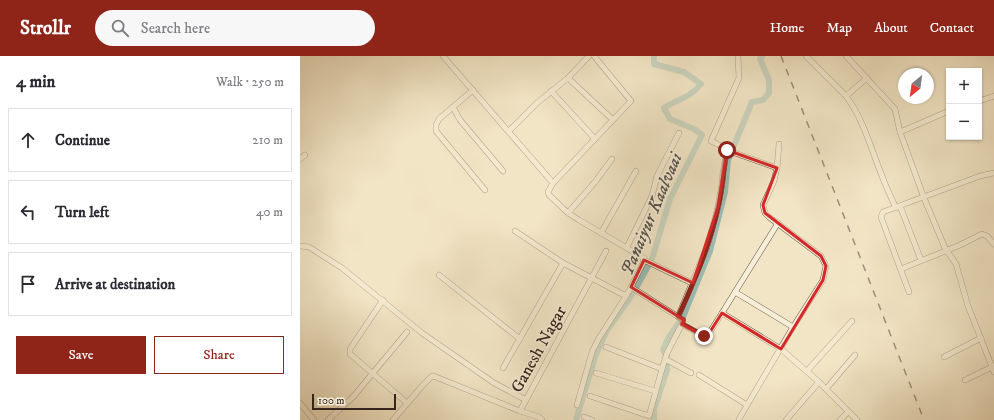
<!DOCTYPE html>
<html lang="en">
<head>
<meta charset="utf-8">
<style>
	:root { --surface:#fff; --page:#f7f7f7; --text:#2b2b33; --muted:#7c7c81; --line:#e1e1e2; --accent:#8f2418 }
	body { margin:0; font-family:"IM FELL DW Pica",serif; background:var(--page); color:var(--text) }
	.controls { position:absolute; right:12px; top:12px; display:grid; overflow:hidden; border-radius:0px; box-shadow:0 1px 3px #0004 }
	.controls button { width:36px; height:36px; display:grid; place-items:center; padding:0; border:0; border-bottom:1px solid var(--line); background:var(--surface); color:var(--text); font:20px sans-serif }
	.compass { position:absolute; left:598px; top:12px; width:36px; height:36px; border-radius:50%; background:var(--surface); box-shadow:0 1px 3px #0004; rotate:209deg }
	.scale { position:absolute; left:12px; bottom:10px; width:84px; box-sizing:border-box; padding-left:4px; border:2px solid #38261d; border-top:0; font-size:11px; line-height:14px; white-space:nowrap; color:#38261d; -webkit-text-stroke:3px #f7eed9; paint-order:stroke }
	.stop { position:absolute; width:12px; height:12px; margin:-9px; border:3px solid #8f2418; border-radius:50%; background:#fff }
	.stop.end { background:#8f2418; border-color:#fff; box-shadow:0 1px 4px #0008 }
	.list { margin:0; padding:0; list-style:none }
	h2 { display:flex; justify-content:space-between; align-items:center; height:52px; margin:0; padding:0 16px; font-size:17px }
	h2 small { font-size:13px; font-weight:400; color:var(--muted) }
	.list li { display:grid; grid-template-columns:26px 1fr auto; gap:12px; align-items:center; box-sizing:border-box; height:64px; margin:0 8px 8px; padding:0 8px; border:1px solid var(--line); border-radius:0px }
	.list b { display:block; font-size:15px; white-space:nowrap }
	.list em { font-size:13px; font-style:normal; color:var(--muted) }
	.actions { display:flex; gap:8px; padding:12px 16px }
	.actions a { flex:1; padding:9px 0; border:1px solid var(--accent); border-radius:0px; text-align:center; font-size:14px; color:var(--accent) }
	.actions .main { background:var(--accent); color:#fff }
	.icon { flex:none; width:22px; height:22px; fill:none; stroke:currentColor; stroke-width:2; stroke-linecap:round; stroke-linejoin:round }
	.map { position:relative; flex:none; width:694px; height:364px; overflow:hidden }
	header { display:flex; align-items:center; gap:24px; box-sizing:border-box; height:56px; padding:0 20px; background:var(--accent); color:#fff }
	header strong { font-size:19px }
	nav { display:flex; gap:22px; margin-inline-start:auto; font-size:14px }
	.search { width:280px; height:36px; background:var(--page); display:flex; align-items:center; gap:10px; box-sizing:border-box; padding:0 14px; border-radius:22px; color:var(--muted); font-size:15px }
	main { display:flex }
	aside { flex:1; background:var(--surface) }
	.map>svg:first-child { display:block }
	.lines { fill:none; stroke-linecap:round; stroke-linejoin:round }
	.canal { stroke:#9bbfb7; stroke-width:6 }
	.minor-casing { stroke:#665647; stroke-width:6 }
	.minor { stroke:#f7eed9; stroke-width:5 }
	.rail { stroke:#38261d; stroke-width:1.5; stroke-dasharray:7 7; stroke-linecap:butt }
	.route { stroke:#8f2418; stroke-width:5 }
	.marked { fill:none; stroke:#d62828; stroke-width:3; stroke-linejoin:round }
	.labels { text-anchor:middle; stroke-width:3; stroke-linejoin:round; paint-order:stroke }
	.street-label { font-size:17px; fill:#38261d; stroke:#f7eed9 }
	.water-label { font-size:18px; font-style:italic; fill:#56544b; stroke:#f7eed9 }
</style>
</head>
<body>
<header>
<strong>Strollr</strong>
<div class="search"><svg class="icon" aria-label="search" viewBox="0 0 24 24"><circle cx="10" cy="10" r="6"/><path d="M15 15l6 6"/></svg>Search here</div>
<nav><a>Home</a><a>Map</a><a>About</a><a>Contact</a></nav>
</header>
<main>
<aside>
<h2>4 min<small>Walk · 250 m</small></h2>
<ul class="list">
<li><svg class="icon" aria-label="ahead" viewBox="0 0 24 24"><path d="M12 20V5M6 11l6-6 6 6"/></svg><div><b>Continue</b></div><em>210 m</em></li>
<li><svg class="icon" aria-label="left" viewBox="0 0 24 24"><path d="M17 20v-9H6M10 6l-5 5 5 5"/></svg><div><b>Turn left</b></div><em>40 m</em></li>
<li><svg class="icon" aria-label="arrive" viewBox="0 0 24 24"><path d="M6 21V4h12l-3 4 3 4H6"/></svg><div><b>Arrive at destination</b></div></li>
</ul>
<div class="actions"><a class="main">Save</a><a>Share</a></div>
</aside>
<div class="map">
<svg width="694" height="364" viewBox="0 0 694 364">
	<rect width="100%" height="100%" fill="#f2e5c5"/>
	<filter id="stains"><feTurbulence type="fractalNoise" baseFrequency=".005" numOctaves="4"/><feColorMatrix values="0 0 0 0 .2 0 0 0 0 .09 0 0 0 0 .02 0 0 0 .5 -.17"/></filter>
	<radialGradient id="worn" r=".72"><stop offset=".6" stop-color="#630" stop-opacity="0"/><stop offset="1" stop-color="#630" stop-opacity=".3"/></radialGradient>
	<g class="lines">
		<g class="canal">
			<path d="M367,300L363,294L369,281L383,261L410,195L425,136L428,104L452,46L463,44L469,37V24L460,3L462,0"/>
			<path d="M276,364L295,301L306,276L332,239L352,203L370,143L402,79L394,73L370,63L364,52C379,42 389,43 401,28L384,16L354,8V0"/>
			<path d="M354,364V353L367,314V309"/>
		</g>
		<defs>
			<g id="minor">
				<path d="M143,0L253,127"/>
				<path d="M294,0L331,45L253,127L248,136L249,139L268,157L279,164L344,202L343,207L331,231"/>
				<path d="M438,0L439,22L411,85L435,97L477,112"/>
				<path d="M506,0L546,40"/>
				<path d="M546,0L595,53L600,76L624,142L645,192L656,208L668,250L694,316"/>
				<path d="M268,22L289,0"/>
				<path d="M567,22L546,40C564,64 571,93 582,120C586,131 591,141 596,152"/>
				<path d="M173,34L139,63L136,69V75L185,134"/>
				<path d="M251,35L295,83"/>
				<path d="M679,45L694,40"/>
				<path d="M153,51L160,64L203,115"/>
				<path d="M209,75L237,47L268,22L313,64"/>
				<path d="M600,76L649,55"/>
				<path d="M0,103L5,99"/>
				<path d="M600,150L621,204"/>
				<path d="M268,157L295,126L312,103"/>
				<path d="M215,175L263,207L326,240L331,231L380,262L383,264L382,268L403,280L408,279L422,257L481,293L519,326L557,364"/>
				<path d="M301,177L336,115"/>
				<path d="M0,190L9,191L42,212L122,277L194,327L226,344"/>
				<path d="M327,191L352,140L357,120L379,77"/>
				<path d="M344,204L392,227"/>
				<path d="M601,213L660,189L682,178L687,180L694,188"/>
				<path d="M139,219L220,283"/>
				<path d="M435,236L493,271"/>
				<path d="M609,236L581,161L583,156L680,120L694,117"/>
				<path d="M83,244L50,293V298L107,347"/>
				<path d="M422,257L478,167"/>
				<path d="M378,261L407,191L418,151L422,128L423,116L427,94"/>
				<path d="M306,291L362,313L367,297L382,268"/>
				<path d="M644,301L681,282"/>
				<path d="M365,303L391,317"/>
				<path d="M203,312L263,207"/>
				<path d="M507,315L552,265"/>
				<path d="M296,317L355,335"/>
				<path d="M399,319L447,349"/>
				<path d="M665,324L694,310"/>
				<path d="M526,333L555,299"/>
				<path d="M290,340L349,360L362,313"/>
				<path d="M0,347L14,364"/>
				<path d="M277,349L292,296L299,282L326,240"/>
				<path d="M284,361L292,364"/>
				<path d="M439,363L493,271L523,224L526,210L521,200L469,161L465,157L463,149L474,125L477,112L479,88"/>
				<path d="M28,364L53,341L107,276"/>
				<path d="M93,364L123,329L132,320L136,321L220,355"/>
				<path d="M242,364L239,361L220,355L306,195"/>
				<path d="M486,364L519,326"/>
				<path d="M540,364L548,356"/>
			</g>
		</defs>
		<use href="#minor" class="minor-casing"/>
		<use href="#minor" class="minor"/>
		<path class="rail" d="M481,0L624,364"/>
	</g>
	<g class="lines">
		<path class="route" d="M404,280L382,268L383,264L378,261C394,226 410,189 418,151C423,132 423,113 427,94"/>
	</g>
	<path d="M0 0H694V364H0ZM427,94L477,112L463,149L465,157L521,200L526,210L523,224L481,293L422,257L408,279L403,280L382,268L384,264L331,231L344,204L393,227L418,151Z" fill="#f2e5c5" fill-opacity=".55" fill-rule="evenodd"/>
	<path class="marked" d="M427,94L477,112L463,149L465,157L521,200L526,210L523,224L481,293L422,257L408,279L403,280L382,268L384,264L331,231L344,204L393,227L418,151Z"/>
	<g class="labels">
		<g class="street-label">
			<text transform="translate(238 293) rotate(-61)" y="6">Ganesh Nagar</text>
		</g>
		<g class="water-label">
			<text transform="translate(351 158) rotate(-67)" y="6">Panaiyur Kaalvaai</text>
		</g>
	</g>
	<rect width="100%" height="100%" filter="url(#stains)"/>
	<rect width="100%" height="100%" fill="url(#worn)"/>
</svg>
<div class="controls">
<button>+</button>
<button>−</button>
</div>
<svg class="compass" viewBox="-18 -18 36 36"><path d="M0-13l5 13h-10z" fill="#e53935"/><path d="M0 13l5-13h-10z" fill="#7c7c81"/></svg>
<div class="scale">100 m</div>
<div class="stop" style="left:427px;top:94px"></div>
<div class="stop end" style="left:404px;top:280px"></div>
</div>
</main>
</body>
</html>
